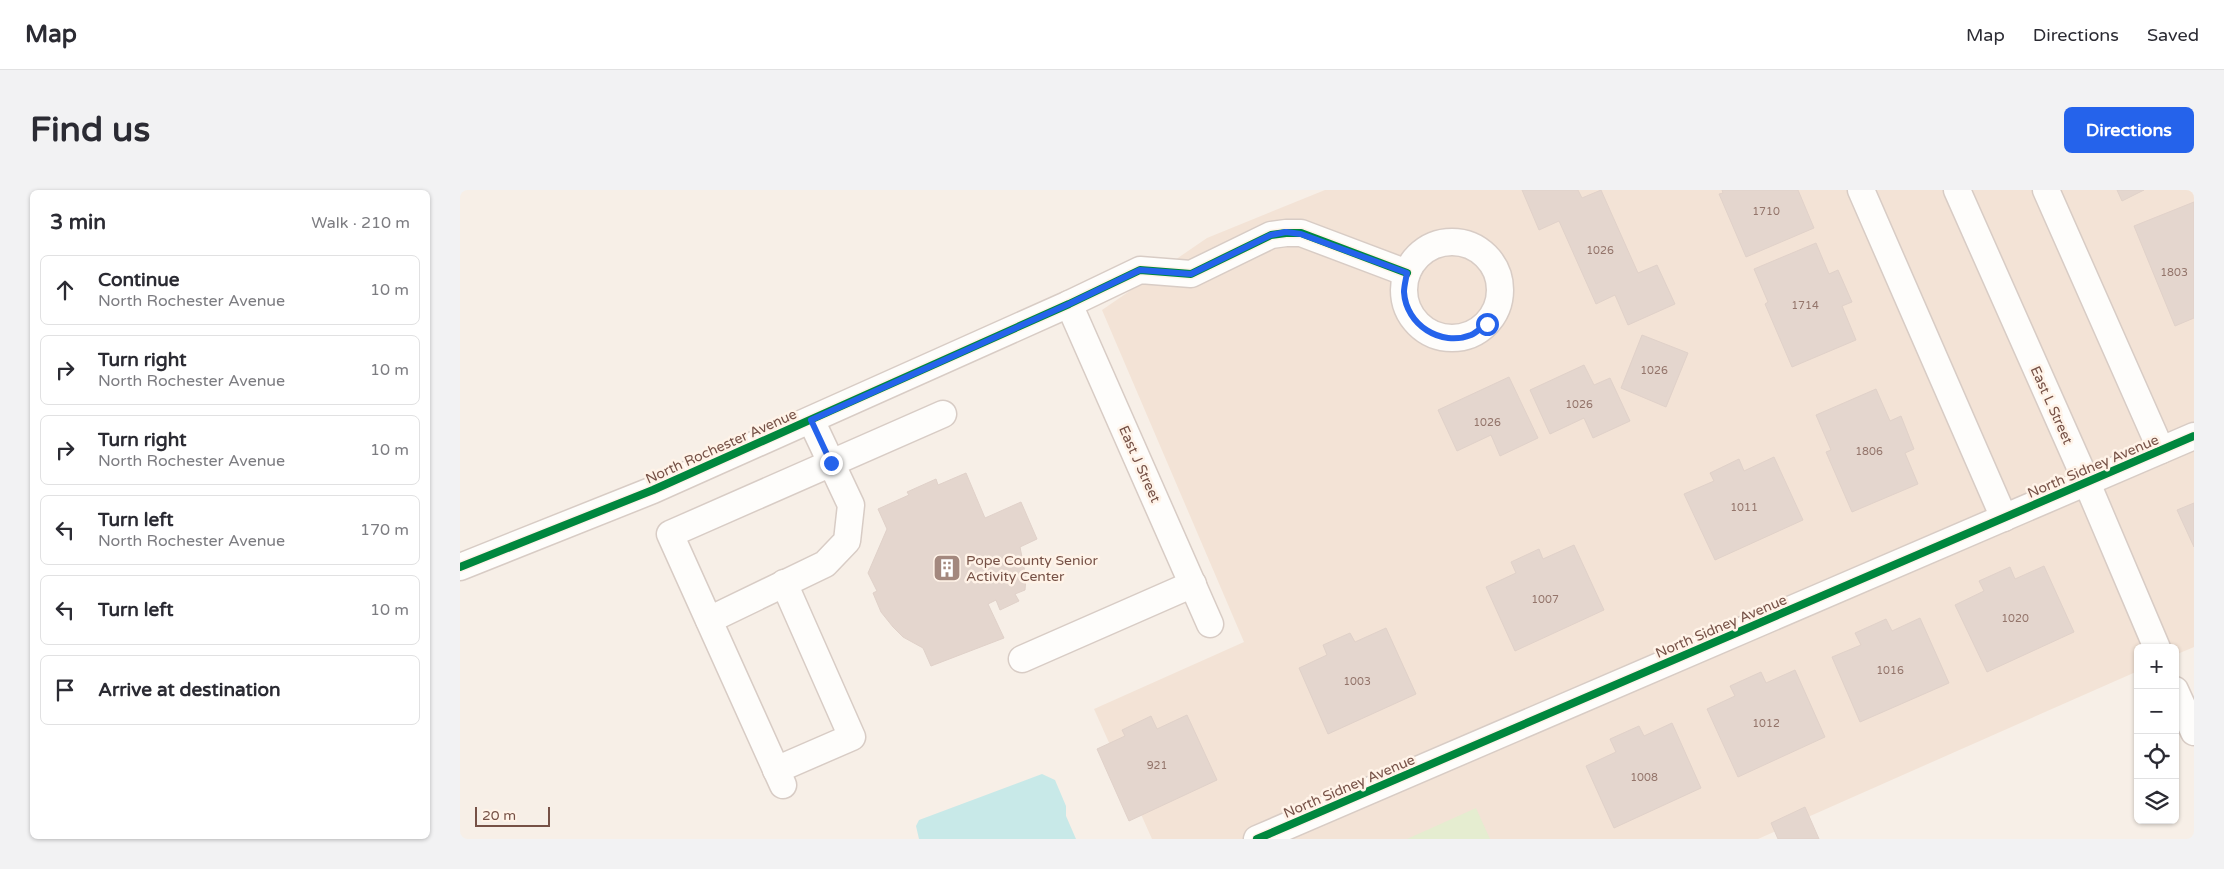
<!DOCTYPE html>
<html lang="en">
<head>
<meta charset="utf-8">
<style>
	:root { --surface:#fff; --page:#f2f2f3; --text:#2b2b33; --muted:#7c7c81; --line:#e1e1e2; --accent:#2563eb }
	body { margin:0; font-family:"Varela Round",sans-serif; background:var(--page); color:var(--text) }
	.controls { position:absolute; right:15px; bottom:15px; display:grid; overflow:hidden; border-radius:8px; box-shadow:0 1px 4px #0004 }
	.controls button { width:45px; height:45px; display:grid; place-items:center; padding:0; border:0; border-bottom:1px solid var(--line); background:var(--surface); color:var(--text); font:25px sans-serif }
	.scale { position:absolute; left:15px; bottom:12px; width:75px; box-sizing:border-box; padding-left:5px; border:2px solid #765146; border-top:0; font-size:14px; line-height:18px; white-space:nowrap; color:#765146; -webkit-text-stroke:4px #fff3e8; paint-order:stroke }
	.stop { position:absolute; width:15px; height:15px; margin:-11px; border:4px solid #2563eb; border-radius:50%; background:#fff }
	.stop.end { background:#2563eb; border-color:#fff; box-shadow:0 1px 5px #0008 }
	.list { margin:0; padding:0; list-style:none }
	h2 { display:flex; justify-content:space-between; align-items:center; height:65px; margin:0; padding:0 20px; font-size:21px }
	h2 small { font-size:16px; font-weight:400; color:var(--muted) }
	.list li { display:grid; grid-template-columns:32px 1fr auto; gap:15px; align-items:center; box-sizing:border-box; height:70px; margin:0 10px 10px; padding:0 10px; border:1px solid var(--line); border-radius:8px }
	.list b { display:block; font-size:19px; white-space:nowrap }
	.list p { margin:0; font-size:16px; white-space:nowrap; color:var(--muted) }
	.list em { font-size:16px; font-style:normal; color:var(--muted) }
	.icon { flex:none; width:28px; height:28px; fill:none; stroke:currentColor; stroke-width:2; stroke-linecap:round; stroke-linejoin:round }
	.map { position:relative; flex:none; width:1734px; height:649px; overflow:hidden; border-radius:8px }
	header { display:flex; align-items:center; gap:30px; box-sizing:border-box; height:70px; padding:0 25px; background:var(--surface); border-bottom:1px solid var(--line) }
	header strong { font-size:24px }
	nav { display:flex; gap:28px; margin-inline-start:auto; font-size:18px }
	.intro { display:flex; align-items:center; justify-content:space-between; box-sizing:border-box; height:120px; padding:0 30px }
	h1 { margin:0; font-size:35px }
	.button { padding:12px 22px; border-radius:8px; background:var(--accent); color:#fff; font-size:18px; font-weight:700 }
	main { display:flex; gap:30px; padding:0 30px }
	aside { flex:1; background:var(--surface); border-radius:8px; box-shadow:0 1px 4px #0004 }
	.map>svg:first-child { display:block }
	.residential { fill:#f3e3d6 }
	.green { fill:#e5edd0 }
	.water { fill:#c8e9e8 }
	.building { fill:#e4d6ce; stroke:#e0d1c9 }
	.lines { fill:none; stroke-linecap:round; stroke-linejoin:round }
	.minor-casing { stroke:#d8ccc5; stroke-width:29 }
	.minor { stroke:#fefdfb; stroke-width:26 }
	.cycleway-casing { stroke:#fff3e8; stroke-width:11 }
	.cycleway { stroke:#00873e; stroke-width:8 }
	.route { stroke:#2563eb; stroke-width:6 }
	.labels { text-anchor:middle; stroke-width:5; stroke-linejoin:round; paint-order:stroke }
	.number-label { font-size:11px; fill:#93746a }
	.street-label { font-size:14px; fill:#765146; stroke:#fff3e8 }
	.poi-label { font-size:14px; fill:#765146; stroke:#fff3e8; text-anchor:start }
</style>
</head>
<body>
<header>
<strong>Map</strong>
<nav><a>Map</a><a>Directions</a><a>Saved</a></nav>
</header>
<div class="intro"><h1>Find us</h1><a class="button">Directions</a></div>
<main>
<aside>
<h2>3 min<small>Walk · 210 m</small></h2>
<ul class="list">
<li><svg class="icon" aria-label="ahead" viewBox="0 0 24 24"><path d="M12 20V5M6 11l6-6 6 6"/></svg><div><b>Continue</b><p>North Rochester Avenue</p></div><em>10 m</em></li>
<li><svg class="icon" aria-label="right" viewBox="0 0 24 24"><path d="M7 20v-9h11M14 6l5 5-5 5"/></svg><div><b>Turn right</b><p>North Rochester Avenue</p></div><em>10 m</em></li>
<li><svg class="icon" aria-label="right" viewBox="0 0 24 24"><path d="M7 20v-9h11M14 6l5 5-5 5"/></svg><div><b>Turn right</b><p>North Rochester Avenue</p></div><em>10 m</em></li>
<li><svg class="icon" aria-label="left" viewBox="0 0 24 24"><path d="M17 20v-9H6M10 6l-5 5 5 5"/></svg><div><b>Turn left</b><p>North Rochester Avenue</p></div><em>170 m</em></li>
<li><svg class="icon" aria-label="left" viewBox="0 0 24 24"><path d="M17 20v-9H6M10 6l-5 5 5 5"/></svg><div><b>Turn left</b></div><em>10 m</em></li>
<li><svg class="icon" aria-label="arrive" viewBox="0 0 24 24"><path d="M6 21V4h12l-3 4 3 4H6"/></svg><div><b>Arrive at destination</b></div></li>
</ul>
</aside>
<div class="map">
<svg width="1734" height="649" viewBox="0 0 1734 649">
	<rect width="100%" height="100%" fill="#f7efe7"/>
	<path class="residential" d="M865,0H1734V457L1715,465V458H1678V481L1298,649H692L634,519L784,452L642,120L747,48Z"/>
	<path class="green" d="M1016,618L1030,649H947Z"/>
	<path class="water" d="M582,584L595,590L606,616V626L616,649H459L456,636L459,630Z"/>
	<g class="building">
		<path d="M1062,0H1118L1122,8L1141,0L1178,83L1197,75L1215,114L1168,135L1155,105L1136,114L1099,31L1079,40Z"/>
		<path d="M1262,0H1338L1354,38L1286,67L1259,4L1263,3Z"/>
		<path d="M1657,0H1684L1662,11Z"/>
		<path d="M1734,12V128L1715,136L1674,36Z"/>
		<path d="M1356,53L1369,84L1378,80L1392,112L1382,116L1396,150L1332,177L1305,114L1308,112L1294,79Z"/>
		<path d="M1182,145L1228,163L1206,217L1161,198Z"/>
		<path d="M1124,175L1134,195L1150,188L1170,231L1133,248L1124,228L1090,244L1070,200Z"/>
		<path d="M1049,187L1078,248L1040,266L1031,245L997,261L978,220Z"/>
		<path d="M1416,199L1430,231L1441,226L1454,259L1445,263L1458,294L1392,322L1366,262L1371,260L1356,225Z"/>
		<path d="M1314,267L1343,330L1255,370L1224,304L1254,291L1250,283L1279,269L1284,281Z"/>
		<path d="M506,283L525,328L561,312L577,349L560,357L566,387L565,400L555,404L559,411L540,420L536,410L528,414L544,448L471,476L463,458L443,447L433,437L421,422L413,403L417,401L408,383L427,339L418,319L449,305L447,302L476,289L478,295Z"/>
		<path d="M1734,313V357L1717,320Z"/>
		<path d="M1114,355L1144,420L1055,461L1026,397L1056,383L1051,372L1079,359L1083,369Z"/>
		<path d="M1584,376L1614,442L1527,482L1495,415L1524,401L1519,391L1550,377L1555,389Z"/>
		<path d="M1460,428L1489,493L1400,532L1372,467L1401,455L1395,443L1426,429L1432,441Z"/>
		<path d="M926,438L956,504L868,544L839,478L867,465L863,455L890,443L895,452Z"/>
		<path d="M1335,480L1365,547L1278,587L1247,519L1275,506L1270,496L1301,482L1306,493Z"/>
		<path d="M727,525L757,590L669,631L637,559L665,546L662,540L691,526L697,539Z"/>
		<path d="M1212,533L1241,598L1154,638L1126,576L1156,562L1150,549L1179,536L1184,546Z"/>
		<path d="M1345,617L1359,649H1318L1311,633Z"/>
	</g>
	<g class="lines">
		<defs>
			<g id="minor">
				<path d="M1401,0L1544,328"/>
				<path d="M1497,0L1627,293L1697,458"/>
				<path d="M1586,0L1701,260"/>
				<circle cx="992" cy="100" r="48"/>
				<path d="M609,114L750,434"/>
				<path d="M0,377L193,300L609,114L680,80L731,84L811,45L826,43H841L947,83"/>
				<path d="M249,430L365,374L387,351L391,315L351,230"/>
				<path d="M562,469L733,394"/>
				<path d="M1715,500L1734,542"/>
				<path d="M316,580L392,547L324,393"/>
				<path d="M323,595L210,344L483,224"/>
				<path d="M797,649L1734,246"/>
			</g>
		</defs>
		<use href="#minor" class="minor-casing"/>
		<use href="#minor" class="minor"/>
		<defs>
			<g id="cycleway">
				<path d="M0,377L193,300L609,114L680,80L731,84L811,45L826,43H841L947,83"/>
				<path d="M797,649L1734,246"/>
			</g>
		</defs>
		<use href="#cycleway" class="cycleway-casing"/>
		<use href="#cycleway" class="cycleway"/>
	</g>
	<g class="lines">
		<path class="route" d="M371,273L351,230L609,114L680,80L731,84L811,45L826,42L841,44L947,83C946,89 944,96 944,102C946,135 981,157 1011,145C1017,142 1022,137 1027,134"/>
	</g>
	<defs>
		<symbol id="building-square" viewBox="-11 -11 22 22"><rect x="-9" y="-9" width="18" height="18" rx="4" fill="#a3887e" stroke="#fff3e8"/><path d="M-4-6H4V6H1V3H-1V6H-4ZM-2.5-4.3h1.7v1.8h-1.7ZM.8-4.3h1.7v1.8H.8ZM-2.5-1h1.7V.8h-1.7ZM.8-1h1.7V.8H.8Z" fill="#fff"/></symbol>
	</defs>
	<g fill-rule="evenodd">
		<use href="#building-square" x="471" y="362" width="32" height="32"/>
	</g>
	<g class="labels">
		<g class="number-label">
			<text x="1306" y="25">1710</text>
			<text x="1140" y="64">1026</text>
			<text x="1714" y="86">1803</text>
			<text x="1345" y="119">1714</text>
			<text x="1194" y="184">1026</text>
			<text x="1119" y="218">1026</text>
			<text x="1027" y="236">1026</text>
			<text x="1409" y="265">1806</text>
			<text x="1284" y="321">1011</text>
			<text x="1085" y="413">1007</text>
			<text x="1555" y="432">1020</text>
			<text x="1430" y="484">1016</text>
			<text x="897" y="495">1003</text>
			<text x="1306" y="537">1012</text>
			<text x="697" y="579">921</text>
			<text x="1184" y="591">1008</text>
		</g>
		<g class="street-label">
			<text transform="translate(1592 215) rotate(66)" y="5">East L Street</text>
			<text transform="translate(261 256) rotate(-24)" y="5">North Rochester Avenue</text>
			<text transform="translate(680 274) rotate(66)" y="5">East J Street</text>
			<text transform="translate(1633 276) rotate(-23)" y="5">North Sidney Avenue</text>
			<text transform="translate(1261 436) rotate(-23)" y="5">North Sidney Avenue</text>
			<text transform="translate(889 596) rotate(-23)" y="5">North Sidney Avenue</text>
		</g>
		<g class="poi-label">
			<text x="506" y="375">Pope County Senior<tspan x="506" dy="16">Activity Center</tspan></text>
		</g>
	</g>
</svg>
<div class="controls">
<button>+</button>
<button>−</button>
<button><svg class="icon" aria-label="locate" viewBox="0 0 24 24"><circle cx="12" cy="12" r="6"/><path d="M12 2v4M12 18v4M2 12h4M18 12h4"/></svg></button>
<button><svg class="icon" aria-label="layers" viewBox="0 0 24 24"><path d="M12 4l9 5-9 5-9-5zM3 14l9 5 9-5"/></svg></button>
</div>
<div class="scale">20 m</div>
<div class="stop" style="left:1027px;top:134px"></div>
<div class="stop end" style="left:371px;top:273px"></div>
</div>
</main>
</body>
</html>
